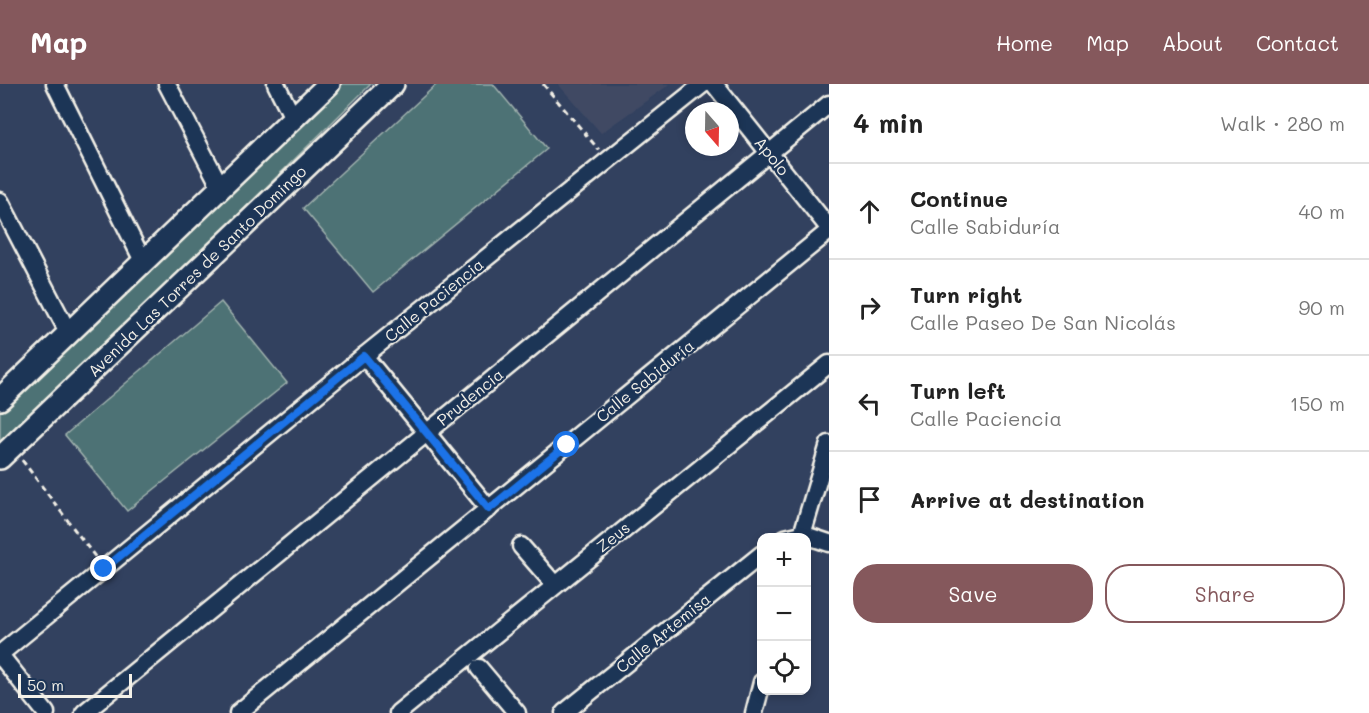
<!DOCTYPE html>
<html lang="en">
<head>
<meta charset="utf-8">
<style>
	:root { --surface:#fff; --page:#f6f6f6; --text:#222; --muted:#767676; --line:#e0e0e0; --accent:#85585c }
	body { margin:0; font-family:Mali,sans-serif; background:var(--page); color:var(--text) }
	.controls { position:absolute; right:18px; bottom:18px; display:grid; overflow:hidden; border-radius:12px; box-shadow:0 3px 9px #0003 }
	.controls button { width:54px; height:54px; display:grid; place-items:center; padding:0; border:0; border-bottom:2px solid var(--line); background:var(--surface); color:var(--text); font:30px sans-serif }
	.compass { position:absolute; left:685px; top:18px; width:54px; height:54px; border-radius:50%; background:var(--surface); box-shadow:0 3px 9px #0003; rotate:160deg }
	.scale { position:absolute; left:18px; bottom:15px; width:114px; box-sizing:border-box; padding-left:6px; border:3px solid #f4f1e8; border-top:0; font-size:16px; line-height:21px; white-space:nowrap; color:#f4f1e8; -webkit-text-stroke:4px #1d3557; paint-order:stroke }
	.stop { position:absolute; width:18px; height:18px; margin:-14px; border:4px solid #1a73e8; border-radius:50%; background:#fff }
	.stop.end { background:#1a73e8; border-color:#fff; box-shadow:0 2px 6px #0008 }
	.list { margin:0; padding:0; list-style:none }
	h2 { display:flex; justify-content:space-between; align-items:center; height:78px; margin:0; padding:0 24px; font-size:26px }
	h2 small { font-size:20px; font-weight:400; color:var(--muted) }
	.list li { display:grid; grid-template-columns:39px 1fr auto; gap:18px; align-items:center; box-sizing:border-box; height:96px; padding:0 24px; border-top:2px solid var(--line) }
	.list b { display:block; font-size:22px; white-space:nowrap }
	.list p { margin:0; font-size:20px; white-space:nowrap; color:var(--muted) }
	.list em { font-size:20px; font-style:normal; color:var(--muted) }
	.actions { display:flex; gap:12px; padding:18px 24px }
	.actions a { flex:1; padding:14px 0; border:2px solid var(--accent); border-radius:24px; text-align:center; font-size:21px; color:var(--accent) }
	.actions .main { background:var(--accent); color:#fff }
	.icon { flex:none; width:33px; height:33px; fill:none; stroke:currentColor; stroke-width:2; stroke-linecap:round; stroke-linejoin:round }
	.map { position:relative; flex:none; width:829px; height:629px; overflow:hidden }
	header { display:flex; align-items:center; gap:36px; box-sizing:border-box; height:84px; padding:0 30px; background:var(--accent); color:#fff }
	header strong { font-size:28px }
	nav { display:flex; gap:33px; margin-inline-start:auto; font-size:21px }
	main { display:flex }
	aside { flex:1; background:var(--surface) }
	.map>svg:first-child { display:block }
	.built { fill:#404a64 }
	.green { fill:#4d7274; stroke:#a0b2ae; stroke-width:1.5 }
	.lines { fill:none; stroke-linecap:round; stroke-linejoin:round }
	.minor-casing { stroke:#f4f1e8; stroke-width:21 }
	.tertiary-casing { stroke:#f4f1e8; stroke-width:26 }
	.path { stroke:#f4f1e8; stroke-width:3; stroke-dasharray:6 4.5; stroke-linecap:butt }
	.minor { stroke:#1d3557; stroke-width:16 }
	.tertiary { stroke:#1d3557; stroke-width:21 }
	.route { stroke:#1a73e8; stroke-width:8 }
	.labels { text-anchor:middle; stroke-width:4.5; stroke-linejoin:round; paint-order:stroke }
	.street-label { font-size:16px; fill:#f4f1e8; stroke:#1d3557 }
</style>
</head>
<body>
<header>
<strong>Map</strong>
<nav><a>Home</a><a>Map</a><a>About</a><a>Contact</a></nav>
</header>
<main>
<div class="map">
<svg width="829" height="629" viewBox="0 0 829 629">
	<rect width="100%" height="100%" fill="#32415f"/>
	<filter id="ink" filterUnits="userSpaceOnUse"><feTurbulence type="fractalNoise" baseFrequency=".0167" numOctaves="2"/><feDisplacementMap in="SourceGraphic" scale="12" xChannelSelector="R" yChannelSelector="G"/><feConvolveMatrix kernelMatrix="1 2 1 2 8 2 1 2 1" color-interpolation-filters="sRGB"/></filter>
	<g filter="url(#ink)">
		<path class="built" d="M558,0H670L601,49Z"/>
		<g class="green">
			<path d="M342,0H371L0,365V325L193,136Z"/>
			<path d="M437,0H493L547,65L373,208L303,124Z"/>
			<path d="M221,218L287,299L127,427L65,351Z"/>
		</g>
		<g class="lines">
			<defs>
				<g id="minor">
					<path d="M55,0L144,179"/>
					<path d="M167,0L221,104"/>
					<path d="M276,0L293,34"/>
					<path d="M714,0L829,144"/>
					<path d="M0,117L69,250"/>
					<path d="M364,272L489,425"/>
					<path d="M785,454L802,450L829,459"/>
					<path d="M801,454L829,360"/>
					<path d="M521,462L554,500"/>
					<path d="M0,570L364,272L703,0"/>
					<path d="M0,571L46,629"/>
					<path d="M479,584L517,629"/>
					<path d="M84,629L829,20"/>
					<path d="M238,629L829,147"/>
					<path d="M398,629L829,280"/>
					<path d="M564,629L762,470"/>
					<path d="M754,629L762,598"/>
				</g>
				<g id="tertiary">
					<path d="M0,315L329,0"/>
					<path d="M0,374L393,0"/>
				</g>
			</defs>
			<use href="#minor" class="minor-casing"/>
			<use href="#tertiary" class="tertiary-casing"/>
			<g class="path">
				<path d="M543,0L599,66"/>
				<path d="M22,376L96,474"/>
			</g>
			<use href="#minor" class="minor"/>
			<use href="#tertiary" class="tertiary"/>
		</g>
	</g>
	<g class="lines" filter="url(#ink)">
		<path class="route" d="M104,485L364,272L489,425L567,361"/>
	</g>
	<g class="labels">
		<g class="street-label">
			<text transform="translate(772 72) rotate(51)" y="6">Apolo</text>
			<text transform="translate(197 187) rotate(-44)" y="6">Avenida Las Torres de Santo Domingo</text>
			<text transform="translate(434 216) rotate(-39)" y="6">Calle Paciencia</text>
			<text transform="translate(645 297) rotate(-39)" y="6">Calle Sabiduría</text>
			<text transform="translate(470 313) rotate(-39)" y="6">Prudencia</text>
			<text transform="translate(613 453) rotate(-39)" y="6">Zeus</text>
			<text transform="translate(663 549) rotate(-39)" y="6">Calle Artemisa</text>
		</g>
	</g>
</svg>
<div class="controls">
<button>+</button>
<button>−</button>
<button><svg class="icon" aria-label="locate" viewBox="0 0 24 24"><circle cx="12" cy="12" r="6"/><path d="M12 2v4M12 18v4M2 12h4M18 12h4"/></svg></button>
</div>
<svg class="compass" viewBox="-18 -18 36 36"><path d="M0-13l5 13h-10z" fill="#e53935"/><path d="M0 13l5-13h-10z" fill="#767676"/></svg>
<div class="scale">50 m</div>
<div class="stop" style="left:567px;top:361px"></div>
<div class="stop end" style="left:104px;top:485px"></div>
</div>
<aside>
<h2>4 min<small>Walk · 280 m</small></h2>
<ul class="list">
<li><svg class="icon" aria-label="ahead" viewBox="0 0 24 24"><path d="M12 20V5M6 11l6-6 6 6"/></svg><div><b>Continue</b><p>Calle Sabiduría</p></div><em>40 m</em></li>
<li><svg class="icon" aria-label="right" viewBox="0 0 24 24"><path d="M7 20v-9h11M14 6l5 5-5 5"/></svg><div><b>Turn right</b><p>Calle Paseo De San Nicolás</p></div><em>90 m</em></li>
<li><svg class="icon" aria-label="left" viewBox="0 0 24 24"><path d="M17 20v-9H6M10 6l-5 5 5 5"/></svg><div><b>Turn left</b><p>Calle Paciencia</p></div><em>150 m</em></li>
<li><svg class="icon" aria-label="arrive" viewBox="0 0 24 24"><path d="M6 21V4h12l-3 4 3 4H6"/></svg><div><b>Arrive at destination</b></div></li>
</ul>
<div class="actions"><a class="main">Save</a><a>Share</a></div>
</aside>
</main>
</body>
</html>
